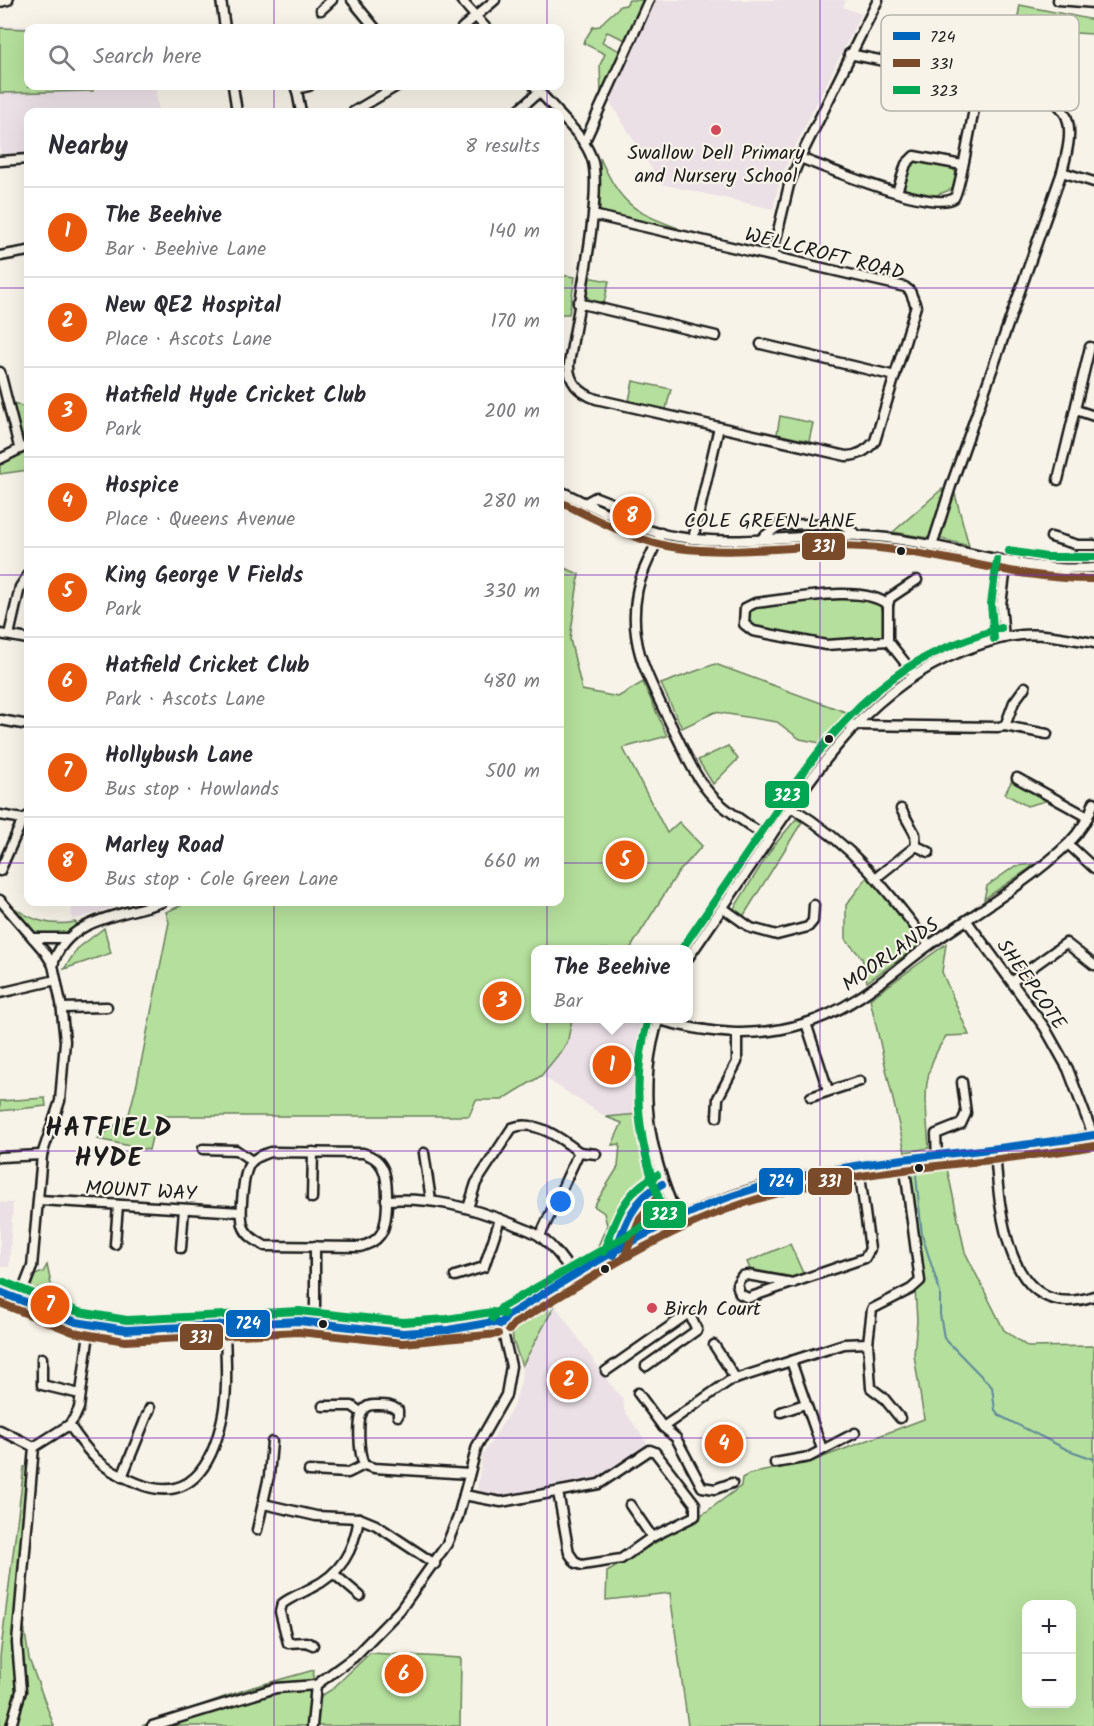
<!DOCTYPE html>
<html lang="en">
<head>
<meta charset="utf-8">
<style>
	:root { --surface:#fff; --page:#f7f7f7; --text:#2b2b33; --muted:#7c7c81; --line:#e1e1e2; --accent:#ea580c }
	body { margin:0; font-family:Kalam,sans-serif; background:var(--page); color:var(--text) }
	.controls { position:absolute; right:18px; bottom:18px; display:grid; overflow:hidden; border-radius:12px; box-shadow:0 6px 24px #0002 }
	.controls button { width:54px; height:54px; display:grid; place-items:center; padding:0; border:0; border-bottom:2px solid var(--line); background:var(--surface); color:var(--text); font:30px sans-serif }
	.you { position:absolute; left:561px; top:1202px; width:21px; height:21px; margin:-15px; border:4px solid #fff; border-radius:50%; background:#1a73e8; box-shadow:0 0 0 9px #1a73e833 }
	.badge { display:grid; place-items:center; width:39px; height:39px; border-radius:50%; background:var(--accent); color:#fff; font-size:20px; font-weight:700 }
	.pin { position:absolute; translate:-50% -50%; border:3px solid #fff; box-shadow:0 2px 6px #0006 }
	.popup { position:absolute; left:531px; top:945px; width:162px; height:78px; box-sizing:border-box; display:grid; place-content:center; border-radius:12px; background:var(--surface); filter:drop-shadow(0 2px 4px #0005); font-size:20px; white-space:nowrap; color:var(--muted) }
	.popup b { font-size:22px; color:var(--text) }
	.popup::after { content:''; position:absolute; left:50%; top:100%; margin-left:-12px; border:12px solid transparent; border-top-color:var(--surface) }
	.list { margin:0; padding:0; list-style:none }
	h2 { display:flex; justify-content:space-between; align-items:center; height:78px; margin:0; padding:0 24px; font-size:26px }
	h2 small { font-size:20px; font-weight:400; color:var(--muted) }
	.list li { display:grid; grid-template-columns:39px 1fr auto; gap:18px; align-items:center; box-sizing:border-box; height:90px; padding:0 24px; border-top:2px solid var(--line) }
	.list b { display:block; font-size:22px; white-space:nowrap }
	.list p { margin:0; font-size:20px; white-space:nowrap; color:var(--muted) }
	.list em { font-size:20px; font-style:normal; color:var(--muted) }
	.icon { flex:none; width:33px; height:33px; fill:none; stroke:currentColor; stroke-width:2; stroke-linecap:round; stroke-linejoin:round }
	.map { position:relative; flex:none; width:1094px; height:1726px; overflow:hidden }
	.search { position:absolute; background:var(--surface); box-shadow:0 6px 24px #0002; left:24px; top:24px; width:540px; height:66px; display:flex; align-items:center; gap:15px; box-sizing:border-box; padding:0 21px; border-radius:12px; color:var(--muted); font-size:22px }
	.panel { position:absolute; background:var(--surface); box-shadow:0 6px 24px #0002; left:24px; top:108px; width:540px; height:798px; border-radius:12px }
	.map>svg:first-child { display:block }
	.built { fill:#ebe0e6 }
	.green { fill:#b5df9c; stroke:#687e5c; stroke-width:1.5; fill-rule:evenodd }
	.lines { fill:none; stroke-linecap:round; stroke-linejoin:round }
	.stream { stroke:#5f899a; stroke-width:2 }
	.minor-casing { stroke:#1c1c1c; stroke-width:13 }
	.minor { stroke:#f7f3e8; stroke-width:8 }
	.bus-1-casing { stroke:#f7f3e8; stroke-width:12 }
	.bus-2-casing { stroke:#f7f3e8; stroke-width:12 }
	.bus-3-casing { stroke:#f7f3e8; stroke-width:12 }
	.bus-1 { stroke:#0065bd; stroke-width:8 }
	.bus-2 { stroke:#7a4b2a; stroke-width:8 }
	.bus-3 { stroke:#00a651; stroke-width:8 }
	.grid { fill:none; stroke:#7b2cbf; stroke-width:1.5; stroke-opacity:0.55 }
	.poi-dot { fill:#d1495b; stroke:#f7f3e8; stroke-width:2 }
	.bus-dot { fill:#1c1c1c; stroke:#f7f3e8; stroke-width:2 }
	.labels { text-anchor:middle; stroke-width:4.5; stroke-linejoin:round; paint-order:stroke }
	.poi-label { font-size:20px; fill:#1c1c1c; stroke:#f7f3e8 }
	.street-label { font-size:20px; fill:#1c1c1c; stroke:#f7f3e8 }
	.district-label { font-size:26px; font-weight:bold; letter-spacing:1.5px; fill:#1c1c1c; stroke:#f7f3e8 }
	.key { fill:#f7f3e8; stroke:#b5b2ab; stroke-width:1.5 }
	.key-label { font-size:16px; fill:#1c1c1c }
	.line-badge { stroke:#f7f3e8; stroke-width:2 }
	.badge-label { font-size:16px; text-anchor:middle; font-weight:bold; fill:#fff }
</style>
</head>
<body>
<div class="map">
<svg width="1094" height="1726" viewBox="0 0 1094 1726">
	<rect width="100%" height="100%" fill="#f7f3e8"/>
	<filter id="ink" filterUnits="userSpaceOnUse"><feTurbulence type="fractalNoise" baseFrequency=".0167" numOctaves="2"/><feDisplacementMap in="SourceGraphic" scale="12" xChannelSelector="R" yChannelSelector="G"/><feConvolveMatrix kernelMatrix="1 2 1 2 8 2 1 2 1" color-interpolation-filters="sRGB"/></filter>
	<g filter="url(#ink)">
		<g class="built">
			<path d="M653,0H846L843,7L861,14L789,159L780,181L773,209L661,184L610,102Z"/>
			<path d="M0,26L137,28H28V86H155L159,112H28V153L0,154Z"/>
			<path d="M72,902H110L112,908L72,920Z"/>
			<path d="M572,1019H648L642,1057L638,1114L606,1117L542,1076L567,1044Z"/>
			<path d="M0,1202L13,1203L9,1267H0Z"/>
			<path d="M555,1305L610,1384L623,1399L624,1410L649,1446L604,1477L499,1499L477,1491L482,1456L513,1407L521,1382L522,1366Z"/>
		</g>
		<g class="green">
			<path d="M629,0H645L626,40L607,32L602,42L620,51L601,94L600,65L605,54L583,43L593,27L600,26C606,17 613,14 620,6L626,5Z"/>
			<path d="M1020,5L1094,20V34L1033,31L1018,16Z"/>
			<path d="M0,28L28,29V86H93V91L0,93Z"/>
			<path d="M600,158C621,204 632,211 678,228L600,213Z"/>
			<path d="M917,159C932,162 953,162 959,178L955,188L929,198L906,193L902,186L908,165Z"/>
			<path d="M560,275L575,277L569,314H560Z"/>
			<path d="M587,277L609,281L604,303L589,299L585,294Z"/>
			<path d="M633,381L671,389L666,409L629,401Z"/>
			<path d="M12,402L28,409V440L19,432Z"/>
			<path d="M780,416L813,423L809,441L777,434Z"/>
			<path d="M28,449V470L0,474V463Z"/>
			<path d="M942,489L944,496L933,535L929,538L893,532Z"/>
			<path d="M955,494L969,546L938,538Z"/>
			<path d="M560,566L579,574L570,639L582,690L618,697L643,682L667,736L623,748L667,833L679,822L702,846L677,874L630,949L536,950V1018L572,1019L567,1044L541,1076L502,1100H476L469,1116H157L149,1150L98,1139L129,1114L137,1083L169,922L166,912L189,902H560Z"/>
			<path d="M825,597C849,598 886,590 884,622C884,630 885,634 880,639L827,642L756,628L746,621V612L750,608Z"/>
			<path d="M715,664L854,715L825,744L800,739L777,722L715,712L682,728L661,684Z"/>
			<path d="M728,746L738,759L713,784L698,760Z"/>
			<path d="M1012,780L1049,800L1027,806L1005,794Z"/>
			<path d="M796,819L802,822L744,915L745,920L733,910L772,848Z"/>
			<path d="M1036,864L984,899L987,886L1015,866Z"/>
			<path d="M868,876L920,939L921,944L867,982L862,958L846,940V905Z"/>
			<path d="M10,905C31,920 50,927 75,922L79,925C43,950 34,936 10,905Z"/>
			<path d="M104,928L111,953L64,969L77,949Z"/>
			<path d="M946,944L942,972L969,1035L946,1036C919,1075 926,1104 929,1148L905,1152L870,999Z"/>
			<path d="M45,1098L46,1106L0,1111V1101Z"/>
			<path d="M638,1114L653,1181C623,1191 625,1231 608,1246C605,1249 599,1251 595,1253L607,1225L604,1213L594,1206L618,1167L620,1144L612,1145L622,1123L606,1117Z"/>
			<path d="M947,1168L965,1252L1004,1330L1028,1347L1094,1346V1726H688L670,1593L606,1600L607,1572L706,1512L741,1486L742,1478L749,1474L810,1462L924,1419L914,1355L917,1320L915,1289L922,1282L911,1172ZM1026,1604H1072V1704H1026Z"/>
			<path d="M657,1194L665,1200L670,1215L623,1239L644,1196Z"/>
			<path d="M790,1244L803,1273L792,1277L750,1269L747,1262Z"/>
			<path d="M47,1265L55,1303L33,1293L31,1286L35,1275L43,1272Z"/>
			<path d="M552,1303L555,1305L522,1366L513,1341L512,1328L521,1319Z"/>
			<path d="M24,1467L35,1469L23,1619L29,1659L54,1726H0V1657Z"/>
			<path d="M370,1653L461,1658L460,1726H314L319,1697L331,1690Z"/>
			<path d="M314,1670L307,1726H141L253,1687Z"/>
		</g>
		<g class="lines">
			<path class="stream" d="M916,1175L922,1235L940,1292V1314L944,1338L992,1387L995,1410L1000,1416L1068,1450L1094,1459"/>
			<defs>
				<g id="minor">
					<path d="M221,0L225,28"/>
					<path d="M352,0L375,28"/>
					<path d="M461,0L486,28"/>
					<path d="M1058,0L1094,3"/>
					<path d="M0,2L8,0"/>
					<path d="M321,10L332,0"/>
					<path d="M462,28L495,0"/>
					<path d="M849,54L1031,90C1077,105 1073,131 1062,172L951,486L932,546"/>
					<path d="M233,86L237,112"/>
					<path d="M296,86L301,112"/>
					<path d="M534,86L558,112"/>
					<path d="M296,89L309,86"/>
					<path d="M353,112L397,86"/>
					<path d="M516,112L539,92"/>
					<path d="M560,115C572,128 586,141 592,159C604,192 575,323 569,364C568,383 580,393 596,399L846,456C858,456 867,451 875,441L916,306L910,291L905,287L593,215"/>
					<path d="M584,143L649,0"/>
					<path d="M800,158C825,167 933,213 954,198C960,193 976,96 979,81"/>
					<path d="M0,161L28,159"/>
					<path d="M1062,172L1094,182"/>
					<path d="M897,192L906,164L914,156L962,165"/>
					<path d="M0,256L28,251"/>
					<path d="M772,256L789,185L800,158L878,0"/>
					<path d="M578,303L716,336"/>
					<path d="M761,344L895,376"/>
					<path d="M0,372L19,447"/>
					<path d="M1076,410L1094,416"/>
					<path d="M0,459L28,445"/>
					<path d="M1058,480L1090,347"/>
					<path d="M560,491C597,508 636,531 678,537C747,548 818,529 887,538C957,546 1023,573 1094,568"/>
					<path d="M585,503L596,497L619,506L621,519"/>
					<path d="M661,533C653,552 640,573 637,593C627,648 652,684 674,731C686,754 695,779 714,798C730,814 751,826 769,839"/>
					<path d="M763,537L780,525L840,523L859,536"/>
					<path d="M1051,537L1078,545H1094"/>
					<path d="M693,539L719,427"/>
					<path d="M888,605L890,598L917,580"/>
					<path d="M0,634L28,639"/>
					<path d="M9,635L20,587L28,575"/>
					<path d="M1004,638L1001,604L1007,561"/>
					<path d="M888,641L826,645L753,631L744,624L745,608L755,603C787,600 864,583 888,605V641L914,674"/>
					<path d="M1,720L28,725"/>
					<path d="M853,725L998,727L1005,726L1014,702L1025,687"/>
					<path d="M1005,726L1047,734"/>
					<path d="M1017,778L1088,817"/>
					<path d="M791,807C853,845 886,888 929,945"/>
					<path d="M901,809L915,834L916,846L929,852"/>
					<path d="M0,815L23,819"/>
					<path d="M1068,844L1094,868"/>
					<path d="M0,871L23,819L28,816"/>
					<path d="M877,877L916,846"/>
					<path d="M0,900L45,952L53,965L61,1003L65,1041L60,1101L42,1155L32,1267L19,1300"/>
					<path d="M723,908L751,928L777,935L808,927L813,921L814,905"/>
					<path d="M967,921L1045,1028L1068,1069L1093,1135"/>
					<path d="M33,938H66"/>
					<path d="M688,958C717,916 745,875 773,833C824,759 873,687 960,652C980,644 1000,637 1022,635C1046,633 1070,639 1094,643"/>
					<path d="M53,965C65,918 122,916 162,902"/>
					<path d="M1013,981L1066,943L1094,965"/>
					<path d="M0,993L56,980"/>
					<path d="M62,1008L107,1007"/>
					<path d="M659,1018C636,1090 649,1152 678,1219"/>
					<path d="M659,1020C709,1034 755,1039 806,1023C853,1009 890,974 928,946C975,913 1026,884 1068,844C1079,833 1089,818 1094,802"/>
					<path d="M806,1023L828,1090"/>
					<path d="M811,1097L860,1081"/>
					<path d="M717,1117L718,1098L737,1062V1034"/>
					<path d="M203,1149L236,1150L252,1161"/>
					<path d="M995,1150C999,1208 1006,1326 1094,1296"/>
					<path d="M270,1152L363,1153C371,1156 378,1159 382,1167C389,1179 389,1224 380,1235C375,1242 368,1244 360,1247L265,1246C257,1241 248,1237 244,1228C239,1217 243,1179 248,1167C252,1158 262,1155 270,1152Z"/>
					<path d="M579,1152L596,1154"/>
					<path d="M424,1153L431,1200"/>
					<path d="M0,1157L42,1155"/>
					<path d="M937,1158L936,1134L961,1124L966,1113L962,1082"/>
					<path d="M312,1198L313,1152"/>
					<path d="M39,1200L241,1212"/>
					<path d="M386,1200C431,1197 471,1207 513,1224C522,1228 534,1231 542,1238C556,1249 565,1263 575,1277"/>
					<path d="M468,1208L476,1183L512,1128C534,1118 562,1139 579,1152L540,1236"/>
					<path d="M115,1244L118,1205"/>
					<path d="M315,1246V1322"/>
					<path d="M181,1248L184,1209"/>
					<path d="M455,1276L484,1267L500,1219"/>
					<path d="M793,1283L747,1275L742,1276L737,1284L740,1294L748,1298L865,1258L870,1249L859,1168"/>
					<path d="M0,1292C33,1305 67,1323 103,1328C164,1337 235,1320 299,1321C334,1322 368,1332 403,1333C434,1333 463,1328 493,1322L501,1324"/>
					<path d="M501,1324L507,1316C583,1271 660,1220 744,1192C852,1156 981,1158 1094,1135"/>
					<path d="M868,1343L871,1388L883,1397L900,1418"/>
					<path d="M714,1345L736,1379"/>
					<path d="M42,1358V1385L80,1394"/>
					<path d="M791,1361L822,1449"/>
					<path d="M606,1371L689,1313L697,1330L646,1366"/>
					<path d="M638,1393L663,1427"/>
					<path d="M323,1406H352L362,1413"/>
					<path d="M781,1412L805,1404"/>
					<path d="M398,1416V1410C391,1405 387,1405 379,1405C374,1405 369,1404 365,1408C356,1416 359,1454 364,1465L374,1468L469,1474"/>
					<path d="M69,1425C79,1438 88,1453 101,1463C112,1473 124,1477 137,1483C189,1505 212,1466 222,1419C229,1388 225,1355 225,1324"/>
					<path d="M0,1430L34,1447L69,1425L75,1417L79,1408L90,1325"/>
					<path d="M775,1463L809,1457L855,1433"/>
					<path d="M309,1471L348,1473L364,1465"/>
					<path d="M122,1477L150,1408"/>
					<path d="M732,1483L715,1489L702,1487L676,1438L663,1427L729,1381L844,1344L868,1343L872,1309L911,1289L920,1281L904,1162"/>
					<path d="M464,1495L501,1502L599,1484L650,1450L655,1452L695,1504V1516L652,1537L621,1559L582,1565L576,1563L569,1553L558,1492"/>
					<path d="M264,1504L316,1516L359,1518L376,1525L435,1564"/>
					<path d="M630,1505L652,1537"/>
					<path d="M257,1530L269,1476L272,1442"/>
					<path d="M334,1574L360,1596"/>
					<path d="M313,1645L306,1642L288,1643L280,1612L282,1604C291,1597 301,1594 311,1588C341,1574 354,1550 359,1518"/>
					<path d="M11,1726L21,1691L17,1643L34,1447"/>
					<path d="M152,1726L276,1688L316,1685L354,1657L400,1610L447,1544L458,1517L477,1446L506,1395L511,1366L501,1324"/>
					<path d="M312,1726L316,1685"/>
				</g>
			</defs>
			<use href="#minor" class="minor-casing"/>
			<use href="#minor" class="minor"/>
			<defs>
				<g id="bus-1">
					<path d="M614,1255C624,1226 633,1198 662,1184"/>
					<path d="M0,1292L76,1322L126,1330L299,1321L403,1333L448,1330L493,1322L501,1324"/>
					<path d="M501,1324L507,1316C583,1270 659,1219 744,1192C857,1155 978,1155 1094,1135"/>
				</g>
				<g id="bus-2">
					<path d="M560,502C598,520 636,542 678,548C748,557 818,540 887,549C957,557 1023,580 1094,579"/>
					<path d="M624,1258L640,1218L657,1198L668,1223"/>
					<path d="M0,1303L73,1332L125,1341L299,1332L403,1343L498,1334"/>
					<path d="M509,1330L514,1324C589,1279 664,1229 748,1202C859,1166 979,1166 1094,1146"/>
				</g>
				<g id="bus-3">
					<path d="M1009,551L1046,557H1094"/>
					<path d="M994,639L991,604L997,560"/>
					<path d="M681,950C712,905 743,859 774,814C808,764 844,713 894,677C926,653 963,640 1001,628"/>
					<path d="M604,1252C615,1220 625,1190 657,1175"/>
					<path d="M4,1282L79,1312L127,1320L299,1311L403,1322L447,1319L492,1312L504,1314"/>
					<path d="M493,1318L502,1307L665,1214C638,1149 630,1087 648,1018"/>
				</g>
			</defs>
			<use href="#bus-1" class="bus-1-casing"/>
			<use href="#bus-2" class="bus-2-casing"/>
			<use href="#bus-3" class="bus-3-casing"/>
			<use href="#bus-1" class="bus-1"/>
			<use href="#bus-2" class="bus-2"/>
			<use href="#bus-3" class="bus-3"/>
		</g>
	</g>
	<path class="grid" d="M274,0V28M547,0V28M820,0V1726M274,86V112M547,86V112M0,288H28M560,288H1094M0,575H28M560,575H1094M0,863H28M560,863H1094M274,902V1726M547,902V1726M0,1151H1094M0,1438H1094"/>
	<g class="poi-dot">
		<circle cx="716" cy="130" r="6"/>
		<circle cx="652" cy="1308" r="6"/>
	</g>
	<g class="bus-dot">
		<circle cx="901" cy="551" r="5"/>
		<circle cx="829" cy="739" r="5"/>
		<circle cx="919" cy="1168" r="5"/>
		<circle cx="605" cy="1269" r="5"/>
		<circle cx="323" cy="1324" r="5"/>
	</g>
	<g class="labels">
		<g class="poi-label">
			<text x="716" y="159">Swallow Dell Primary<tspan x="716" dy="23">and Nursery School</tspan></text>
			<text x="664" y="1315" text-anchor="start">Birch Court</text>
		</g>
		<g class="street-label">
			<text transform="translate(825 253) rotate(14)" y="7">WELLCROFT ROAD</text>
			<text x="770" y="527">COLE GREEN LANE</text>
			<text transform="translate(890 954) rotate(-35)" y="7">MOORLANDS</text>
			<text transform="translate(1032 984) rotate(55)" y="7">SHEEPCOTE</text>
			<text transform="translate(141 1190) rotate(3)" y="7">MOUNT WAY</text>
		</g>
		<g class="district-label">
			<text x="109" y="1136">HATFIELD<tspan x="109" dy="30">HYDE</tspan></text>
		</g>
	</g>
	<rect x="881" y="15" width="198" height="96" rx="9" class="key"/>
	<rect x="893" y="32" width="27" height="8" fill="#0065bd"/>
	<rect x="893" y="59" width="27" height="8" fill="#7a4b2a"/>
	<rect x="893" y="86" width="27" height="8" fill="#00a651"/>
	<g class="key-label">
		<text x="930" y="42">724</text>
		<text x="930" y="69">331</text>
		<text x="930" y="96">323</text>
	</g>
	<g class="line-badge">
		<rect x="801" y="532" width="45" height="29" rx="6" fill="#7a4b2a"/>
		<rect x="764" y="780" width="46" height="29" rx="6" fill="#00a651"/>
		<rect x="758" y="1167" width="46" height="29" rx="6" fill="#0065bd"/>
		<rect x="807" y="1167" width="46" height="29" rx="6" fill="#7a4b2a"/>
		<rect x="642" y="1200" width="45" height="29" rx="6" fill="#00a651"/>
		<rect x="225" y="1309" width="46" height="29" rx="6" fill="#0065bd"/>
		<rect x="179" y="1323" width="45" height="28" rx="6" fill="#7a4b2a"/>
	</g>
	<g class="badge-label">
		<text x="824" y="552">331</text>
		<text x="787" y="801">323</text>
		<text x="781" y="1187">724</text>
		<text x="830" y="1187">331</text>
		<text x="664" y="1220">323</text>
		<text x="248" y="1329">724</text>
		<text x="201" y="1343">331</text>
	</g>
</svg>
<div class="controls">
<button>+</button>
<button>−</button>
</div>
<div class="you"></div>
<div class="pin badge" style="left:612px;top:1065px">1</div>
<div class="popup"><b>The Beehive</b>Bar</div>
<div class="pin badge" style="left:569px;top:1380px">2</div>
<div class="pin badge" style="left:502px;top:1001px">3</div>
<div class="pin badge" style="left:724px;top:1444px">4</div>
<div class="pin badge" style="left:625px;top:860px">5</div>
<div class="pin badge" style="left:404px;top:1674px">6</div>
<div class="pin badge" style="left:50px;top:1305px">7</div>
<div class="pin badge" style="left:632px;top:516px">8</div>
<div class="search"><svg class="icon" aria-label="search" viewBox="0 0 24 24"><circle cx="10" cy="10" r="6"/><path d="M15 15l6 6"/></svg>Search here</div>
<section class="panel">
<h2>Nearby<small>8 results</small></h2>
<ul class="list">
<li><span class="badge">1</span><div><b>The Beehive</b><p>Bar · Beehive Lane</p></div><em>140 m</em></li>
<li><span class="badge">2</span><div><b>New QE2 Hospital</b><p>Place · Ascots Lane</p></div><em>170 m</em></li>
<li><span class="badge">3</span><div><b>Hatfield Hyde Cricket Club</b><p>Park</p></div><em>200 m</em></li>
<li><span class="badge">4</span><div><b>Hospice</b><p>Place · Queens Avenue</p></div><em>280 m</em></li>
<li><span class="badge">5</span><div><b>King George V Fields</b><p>Park</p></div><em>330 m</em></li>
<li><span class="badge">6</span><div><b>Hatfield Cricket Club</b><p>Park · Ascots Lane</p></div><em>480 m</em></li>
<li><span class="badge">7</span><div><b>Hollybush Lane</b><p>Bus stop · Howlands</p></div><em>500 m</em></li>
<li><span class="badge">8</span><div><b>Marley Road</b><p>Bus stop · Cole Green Lane</p></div><em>660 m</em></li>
</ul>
</section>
</div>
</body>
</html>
